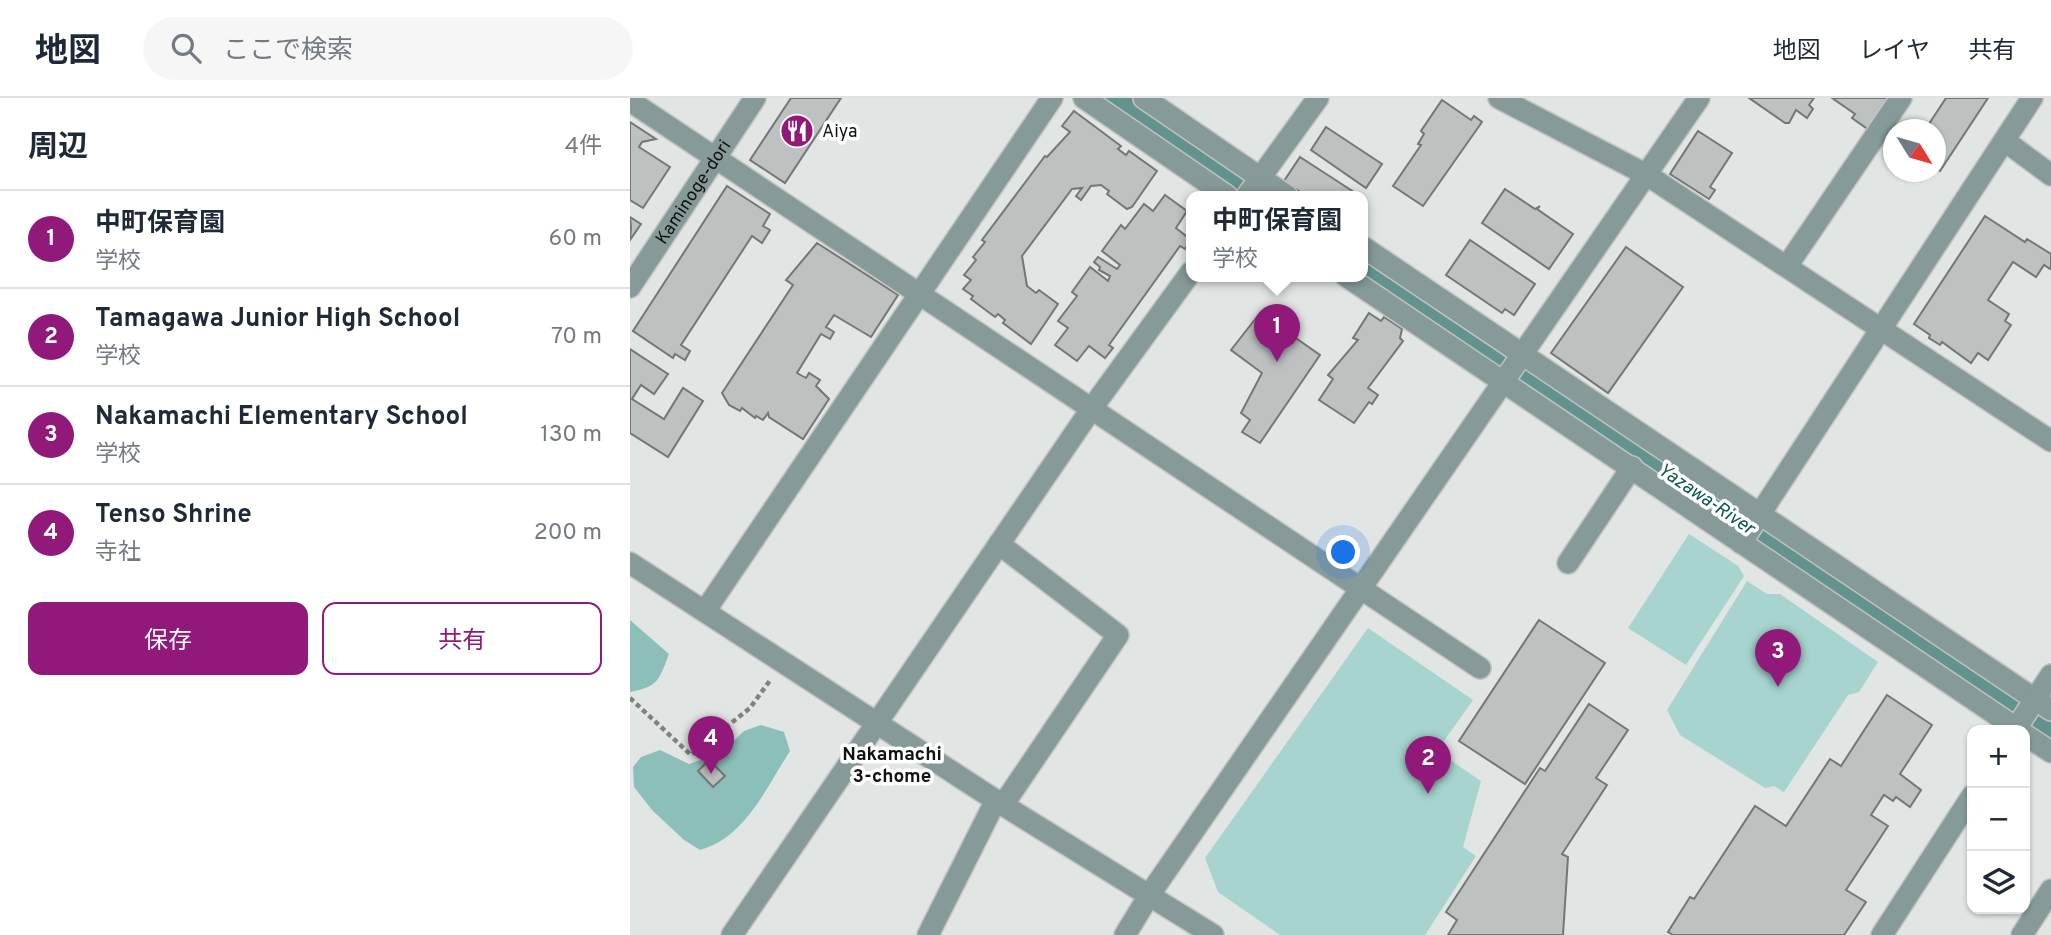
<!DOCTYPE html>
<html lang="ja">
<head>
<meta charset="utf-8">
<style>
	:root { --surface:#fff; --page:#f6f6f7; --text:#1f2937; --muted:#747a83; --line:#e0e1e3; --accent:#901979 }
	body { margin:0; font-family:Overpass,"Noto Sans JP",sans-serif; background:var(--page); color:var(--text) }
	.controls { position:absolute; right:21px; bottom:21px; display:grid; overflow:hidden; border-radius:14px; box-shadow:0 2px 5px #0004 }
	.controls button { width:63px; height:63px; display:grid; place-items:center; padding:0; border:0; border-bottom:2px solid var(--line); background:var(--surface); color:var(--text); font:35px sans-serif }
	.compass { position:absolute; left:1253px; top:21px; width:63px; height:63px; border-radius:50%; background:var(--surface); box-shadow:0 2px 5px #0004; rotate:127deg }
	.you { position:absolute; left:714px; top:455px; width:24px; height:24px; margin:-18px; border:5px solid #fff; border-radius:50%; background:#1a73e8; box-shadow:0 0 0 10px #1a73e833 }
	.badge { display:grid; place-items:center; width:46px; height:46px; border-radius:50%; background:var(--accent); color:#fff; font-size:23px; font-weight:700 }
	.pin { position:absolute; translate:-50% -58px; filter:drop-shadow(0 2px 4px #0008) }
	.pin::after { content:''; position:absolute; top:37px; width:24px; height:21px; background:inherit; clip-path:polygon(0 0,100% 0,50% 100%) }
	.popup { position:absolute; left:556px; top:93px; width:182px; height:91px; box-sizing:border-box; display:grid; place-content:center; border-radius:14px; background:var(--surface); filter:drop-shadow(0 2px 5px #0005); font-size:23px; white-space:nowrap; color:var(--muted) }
	.popup b { font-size:26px; color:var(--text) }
	.popup::after { content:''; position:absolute; left:50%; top:100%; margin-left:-14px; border:14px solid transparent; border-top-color:var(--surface) }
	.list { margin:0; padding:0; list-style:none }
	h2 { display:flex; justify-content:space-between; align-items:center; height:91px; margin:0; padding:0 28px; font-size:30px }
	h2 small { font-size:23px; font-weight:400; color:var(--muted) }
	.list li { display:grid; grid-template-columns:46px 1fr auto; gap:21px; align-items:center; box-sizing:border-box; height:98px; padding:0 28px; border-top:2px solid var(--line) }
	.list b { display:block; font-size:26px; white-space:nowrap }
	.list p { margin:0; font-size:23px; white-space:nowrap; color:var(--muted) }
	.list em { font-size:23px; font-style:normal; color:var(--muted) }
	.actions { display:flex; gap:14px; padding:21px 28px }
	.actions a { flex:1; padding:16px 0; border:2px solid var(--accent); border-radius:14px; text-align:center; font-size:24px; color:var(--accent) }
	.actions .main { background:var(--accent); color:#fff }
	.icon { flex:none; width:38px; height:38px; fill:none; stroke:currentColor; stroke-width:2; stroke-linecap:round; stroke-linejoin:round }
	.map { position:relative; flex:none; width:1421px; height:837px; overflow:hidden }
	header { display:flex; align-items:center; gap:42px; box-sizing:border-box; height:98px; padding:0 35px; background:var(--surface); border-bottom:2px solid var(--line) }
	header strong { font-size:33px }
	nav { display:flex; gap:38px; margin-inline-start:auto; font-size:24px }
	.search { width:490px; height:63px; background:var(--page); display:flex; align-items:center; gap:18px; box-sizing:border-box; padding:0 24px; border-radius:38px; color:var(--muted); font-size:26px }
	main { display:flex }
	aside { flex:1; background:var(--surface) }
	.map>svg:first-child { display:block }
	.green { fill:#a7d4cf }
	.forest { fill:#8dbfba }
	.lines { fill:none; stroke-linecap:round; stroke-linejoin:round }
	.river { stroke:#62938e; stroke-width:42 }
	.building { fill:#bdc1c0; stroke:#737776; stroke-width:2 }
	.minor-casing { stroke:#c0c3c2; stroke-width:24 }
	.path { stroke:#7f8281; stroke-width:4.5; stroke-dasharray:5 3.5; stroke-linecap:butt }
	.minor { stroke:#869b99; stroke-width:21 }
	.labels { text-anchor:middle; stroke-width:7; stroke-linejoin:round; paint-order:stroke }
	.poi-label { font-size:18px; fill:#111212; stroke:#fff; text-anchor:start }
	.street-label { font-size:18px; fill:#111212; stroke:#fff }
	.water-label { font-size:19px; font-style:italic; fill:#0e5550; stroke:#fff }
	.neighbourhood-label { font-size:19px; font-weight:bold; fill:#111212; stroke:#fff }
</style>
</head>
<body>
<header>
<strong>地図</strong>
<div class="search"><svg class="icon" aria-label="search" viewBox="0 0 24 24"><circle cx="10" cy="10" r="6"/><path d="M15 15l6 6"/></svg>ここで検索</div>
<nav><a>地図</a><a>レイヤ</a><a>共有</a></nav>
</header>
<main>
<aside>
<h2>周辺<small>4件</small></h2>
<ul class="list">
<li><span class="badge">1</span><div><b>中町保育園</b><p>学校</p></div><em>60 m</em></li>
<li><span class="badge">2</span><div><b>Tamagawa Junior High School</b><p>学校</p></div><em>70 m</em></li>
<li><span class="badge">3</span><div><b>Nakamachi Elementary School</b><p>学校</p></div><em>130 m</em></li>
<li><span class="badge">4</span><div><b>Tenso Shrine</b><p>寺社</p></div><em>200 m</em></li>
</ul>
<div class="actions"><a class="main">保存</a><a>共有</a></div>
</aside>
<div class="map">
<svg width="1421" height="837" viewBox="0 0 1421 837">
	<rect width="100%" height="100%" fill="#e1e5e4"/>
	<g class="green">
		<path d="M1059,436L1108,468L1114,478L1056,567L998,530Z"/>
		<path d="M1117,483L1137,496H1150L1248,564L1229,594L1218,597L1154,694L1144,688L1135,690L1050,637L1037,612Z"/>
		<path d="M738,530L843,602L814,643L820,662L851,683L833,749L846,758L795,837H650L588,794L575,760Z"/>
	</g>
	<g class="forest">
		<path d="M0,522L39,556C29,582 28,589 0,594Z"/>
		<path d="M131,627L154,634L160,653C136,690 115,740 70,752L54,742L22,712L4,689L3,669L11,659L30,652L59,666L91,655L114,633Z"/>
	</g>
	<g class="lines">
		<g class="river">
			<path d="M486,0L631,98"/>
			<path d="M733,167L1421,634"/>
		</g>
	</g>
	<g class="building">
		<path d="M161,0H211L155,85L120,62Z"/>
		<path d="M1119,0H1184L1179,7L1183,11L1177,20L1166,12L1159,25H1155Z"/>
		<path d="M1202,0H1260L1239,32L1222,20L1225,16Z"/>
		<path d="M1316,0H1358L1310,73L1306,70V32H1295Z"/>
		<path d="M812,2L841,22L844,18L852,24L793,108L763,88L791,47L788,46L794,36L791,33Z"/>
		<path d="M444,13L491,48L488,51L496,57L499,53L527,73L502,109L497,111L477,96L479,93L471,87L461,88L451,102L446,98L452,90L442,91L392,158L397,188L406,195L409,192L428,206L401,246L373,225L375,222L368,216L365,219L341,201L343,198L333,191L341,182L334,177L346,162L343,159L355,144L352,142L415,58L417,59L440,34L432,28Z"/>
		<path d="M0,24L26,41L12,44L9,49L40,69L13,110L0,102Z"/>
		<path d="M696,29L752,66L736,90L681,52Z"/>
		<path d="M1068,33L1102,55L1080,89L1085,92L1079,101L1040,76Z"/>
		<path d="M670,59L730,98H676L654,83Z"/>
		<path d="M97,88L140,116L133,128L140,132L132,145L122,138L51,247L60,253L55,262L45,256L43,260L3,233Z"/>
		<path d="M875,91L905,111L910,108L907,111L943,136L919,171L852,125Z"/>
		<path d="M535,97L557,113L546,130L561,142L555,151L550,148L479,247L483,250L475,260L459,248L447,263L425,247L438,230L428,223L447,198L442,194L460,169L478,183L480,178L469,172L470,169L464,164L468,159L487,171L490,167L472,153L491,127L495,131L514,106L523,113Z"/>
		<path d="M1355,118L1395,144L1397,141L1421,156V168L1420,171L1414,167L1406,179L1383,164L1358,202L1379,216L1375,223L1381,227L1358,262L1348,255L1341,265L1312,244L1310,247L1299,240L1300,237L1284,226Z"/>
		<path d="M0,119L11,126L0,142L1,129Z"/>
		<path d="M840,142L905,186L884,217L875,211L872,215L816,177Z"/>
		<path d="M187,145L268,197L241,239L204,217L196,229L204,234L200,241L191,236L167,275L176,280L179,275L190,282L186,288L199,301L173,341L139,319L138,315L133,322L126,318L125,320L112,310L110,313L99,307L92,295L163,187L156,182Z"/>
		<path d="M996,149L1053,189L978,295L921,255Z"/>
		<path d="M630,215L690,257L630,345L612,334L620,322L611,315L632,275L601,252Z"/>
		<path d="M739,215L751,223L754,219L772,231L770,240L773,243L738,290L748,297L742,306L739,304L724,325L689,302L703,281L698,277L728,242L723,240Z"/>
		<path d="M0,251L38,276L24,296L11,287L2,301L34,321L53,290L73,303L38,359L0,335Z"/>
		<path d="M909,522L975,565L895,686L829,643Z"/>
		<path d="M1257,597L1302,627L1270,676L1291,692L1280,709L1266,699L1263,703L1254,697L1241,717L1258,728L1216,792L1236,804L1214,837H1043L1038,834L1060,799L1064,801L1125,708L1156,728L1200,661L1211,668Z"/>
		<path d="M959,606L998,632L966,680L977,687L932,756L938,759L933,837H818L827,822L816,814L910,670L915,673Z"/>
		<path d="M79,662L95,678L83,689L68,673Z"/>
	</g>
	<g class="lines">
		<defs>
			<g id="minor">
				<path d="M454,0L597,98"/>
				<path d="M514,0L657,98"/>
				<path d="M869,0L1017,77L1421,343"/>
				<path d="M0,3L850,570"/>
				<path d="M1375,43L1421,77"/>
				<path d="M617,98L688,0"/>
				<path d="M733,149L1421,612"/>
				<path d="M1157,168L1271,0"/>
				<path d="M716,178L1389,632"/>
				<path id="s1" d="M0,189L125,0"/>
				<path d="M1111,445L1402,0"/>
				<path d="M369,446L488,537L373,707"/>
				<path d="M0,465L373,707L583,837"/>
				<path d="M938,465L1002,369"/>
				<path d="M75,513L422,0"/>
				<path d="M1385,632L1421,577"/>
				<path d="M1395,637L1421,654"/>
				<path d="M102,837L462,310L561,174"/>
				<path d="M298,837L366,702"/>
				<path d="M495,837L520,796C702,530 887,266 1069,0"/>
				<path d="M1252,837L1342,698"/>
				<path d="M1392,837L1421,792"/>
			</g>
		</defs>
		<use href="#minor" class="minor-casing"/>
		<path class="path" d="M0,600L61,657L120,610L141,581"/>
		<use href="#minor" class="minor"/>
	</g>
	<defs>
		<symbol id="restaurant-disc" viewBox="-11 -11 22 22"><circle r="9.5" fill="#901979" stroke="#fff"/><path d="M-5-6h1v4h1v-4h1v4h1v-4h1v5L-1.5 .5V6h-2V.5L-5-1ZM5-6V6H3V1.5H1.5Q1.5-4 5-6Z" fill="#fff"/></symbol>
	</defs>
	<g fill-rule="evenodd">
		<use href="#restaurant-disc" x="148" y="14" width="38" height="38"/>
	</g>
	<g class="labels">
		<g class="poi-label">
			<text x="192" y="39">Aiya</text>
		</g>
		<g class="street-label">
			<text dy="6" stroke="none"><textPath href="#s1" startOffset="114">Kaminoge-dori</textPath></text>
		</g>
		<g class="water-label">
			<text transform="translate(1077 400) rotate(34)" y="7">Yazawa-River</text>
		</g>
		<g class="neighbourhood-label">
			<text x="262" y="662">Nakamachi<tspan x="262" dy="22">3-chome</tspan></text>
		</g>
	</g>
</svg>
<div class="controls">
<button>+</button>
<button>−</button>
<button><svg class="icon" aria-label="layers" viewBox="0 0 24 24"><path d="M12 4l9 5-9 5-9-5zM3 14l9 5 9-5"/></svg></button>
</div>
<svg class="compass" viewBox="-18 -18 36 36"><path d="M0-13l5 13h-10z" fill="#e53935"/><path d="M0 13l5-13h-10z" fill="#747a83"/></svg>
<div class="you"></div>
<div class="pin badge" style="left:647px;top:264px">1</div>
<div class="popup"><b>中町保育園</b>学校</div>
<div class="pin badge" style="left:798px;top:696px">2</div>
<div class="pin badge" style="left:1148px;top:589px">3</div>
<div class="pin badge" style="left:81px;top:676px">4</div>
</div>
</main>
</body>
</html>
